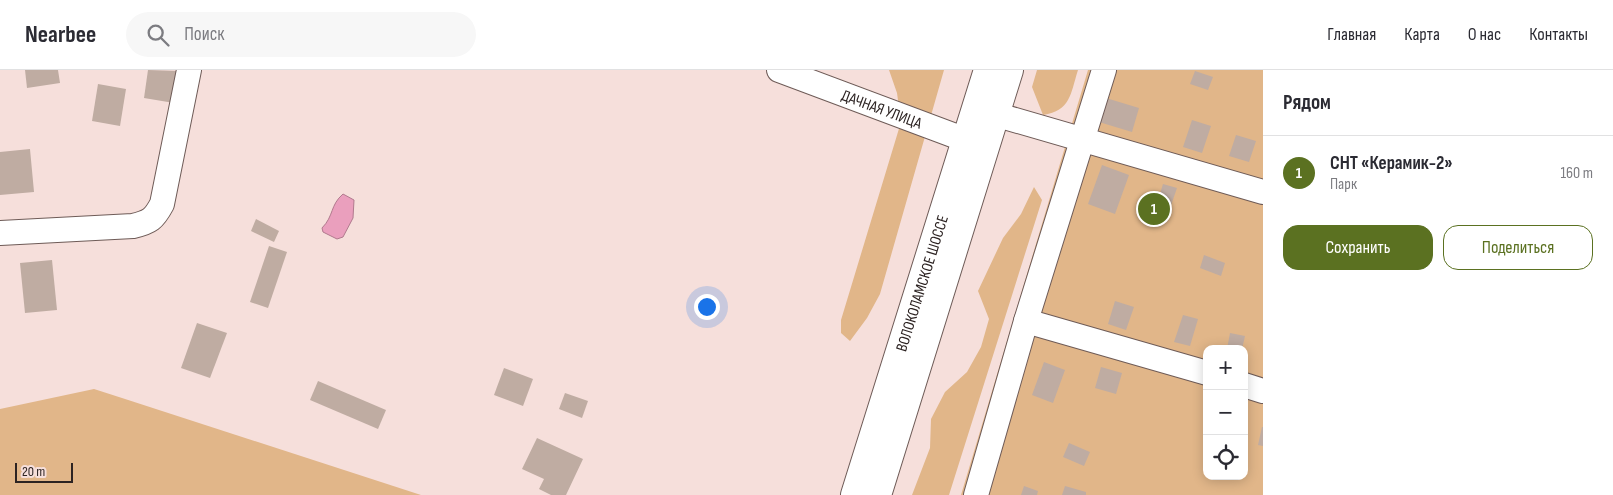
<!DOCTYPE html>
<html lang="ru">
<head>
<meta charset="utf-8">
<style>
	:root { --surface:#fff; --page:#f7f7f7; --text:#2b2b33; --muted:#7c7c81; --line:#e1e1e2; --accent:#5b7121 }
	body { margin:0; font-family:"Sofia Sans Condensed",sans-serif; background:var(--page); color:var(--text) }
	.controls { position:absolute; right:15px; bottom:15px; display:grid; overflow:hidden; border-radius:10px; box-shadow:0 2px 12px #0003 }
	.controls button { width:45px; height:45px; display:grid; place-items:center; padding:0; border:0; border-bottom:1px solid var(--line); background:var(--surface); color:var(--text); font:25px sans-serif }
	.scale { position:absolute; left:15px; bottom:12px; width:58px; box-sizing:border-box; padding-left:5px; border:2px solid #2c2322; border-top:0; font-size:14px; line-height:18px; white-space:nowrap; color:#2c2322; -webkit-text-stroke:4px #f6dfdb; paint-order:stroke }
	.you { position:absolute; left:706px; top:236px; width:18px; height:18px; margin:-12px; border:4px solid #fff; border-radius:50%; background:#1a73e8; box-shadow:0 0 0 8px #1a73e833 }
	.badge { display:grid; place-items:center; width:32px; height:32px; border-radius:50%; background:var(--accent); color:#fff; font-size:16px; font-weight:700 }
	.pin { position:absolute; translate:-50% -50%; border:2px solid #fff; box-shadow:0 1px 5px #0006 }
	.list { margin:0; padding:0; list-style:none }
	h2 { display:flex; justify-content:space-between; align-items:center; height:65px; margin:0; padding:0 20px; font-size:21px }
	h2 small { font-size:16px; font-weight:400; color:var(--muted) }
	.list li { display:grid; grid-template-columns:32px 1fr auto; gap:15px; align-items:center; box-sizing:border-box; height:75px; padding:0 20px; border-top:1px solid var(--line) }
	.list b { display:block; font-size:19px; white-space:nowrap }
	.list p { margin:0; font-size:16px; white-space:nowrap; color:var(--muted) }
	.list em { font-size:16px; font-style:normal; color:var(--muted) }
	.actions { display:flex; gap:10px; padding:15px 20px }
	.actions a { flex:1; padding:11px 0; border:1px solid var(--accent); border-radius:15px; text-align:center; font-size:18px; color:var(--accent) }
	.actions .main { background:var(--accent); color:#fff }
	.icon { flex:none; width:28px; height:28px; fill:none; stroke:currentColor; stroke-width:2; stroke-linecap:round; stroke-linejoin:round }
	.map { position:relative; flex:none; width:1263px; height:425px; overflow:hidden }
	header { display:flex; align-items:center; gap:30px; box-sizing:border-box; height:70px; padding:0 25px; background:var(--surface); border-bottom:1px solid var(--line) }
	header strong { font-size:24px }
	nav { display:flex; gap:28px; margin-inline-start:auto; font-size:18px }
	.search { width:350px; height:45px; background:var(--page); display:flex; align-items:center; gap:12px; box-sizing:border-box; padding:0 18px; border-radius:28px; color:var(--muted); font-size:19px }
	main { display:flex }
	aside { flex:1; background:var(--surface) }
	.map>svg:first-child { display:block }
	.green { fill:#e1b689; fill-rule:evenodd }
	.water { fill:#ea9fbd; stroke:#b17a8e }
	.building { fill:#bfaca2 }
	.lines { fill:none; stroke-linecap:round; stroke-linejoin:round }
	.minor-casing { stroke:#6e5b57; stroke-width:26 }
	.major-casing { stroke:#6e5b57; stroke-width:30 }
	.minor { stroke:#fff; stroke-width:24 }
	.major { stroke:#fff; stroke-width:28 }
	.labels { text-anchor:middle; stroke-width:4; stroke-linejoin:round; paint-order:stroke }
	.street-label { font-size:16px; fill:#2c2322; stroke:#f6dfdb }
</style>
</head>
<body>
<header>
<strong>Nearbee</strong>
<div class="search"><svg class="icon" aria-label="search" viewBox="0 0 24 24"><circle cx="10" cy="10" r="6"/><path d="M15 15l6 6"/></svg>Поиск</div>
<nav><a>Главная</a><a>Карта</a><a>О нас</a><a>Контакты</a></nav>
</header>
<main>
<div class="map">
<svg width="1263" height="425" viewBox="0 0 1263 425">
	<rect width="100%" height="100%" fill="#f6dfdb"/>
	<g class="green">
		<path d="M889,0H944L880,224L867,248L850,271L841,263V250L901,52L897,23Z"/>
		<path d="M1037,0H1078C1070,25 1071,40 1043,45L1032,17Z"/>
		<path d="M1088,0H1263V425H961ZM1207,279H1244V406H1207Z"/>
		<path d="M1034,117L1042,130L949,425H912L930,378L931,349L945,322L967,302L981,277L989,249L978,221L1003,168L1021,144Z"/>
		<path d="M94,319L122,328L421,425H0V339Z"/>
	</g>
	<path class="water" d="M343,124L354,130L353,148L343,167L337,169L323,162L322,158C334,146 330,135 343,124Z"/>
	<g class="building">
		<path d="M25,0H58L60,13L27,18Z"/>
		<path d="M148,0L178,1L174,33L144,28Z"/>
		<path d="M1195,1L1213,7L1208,20L1190,14Z"/>
		<path d="M98,14L126,19L120,56L92,51Z"/>
		<path d="M1106,28L1139,38L1132,62L1099,52Z"/>
		<path d="M1192,50L1211,56L1202,83L1183,77Z"/>
		<path d="M1236,65L1256,71L1249,92L1229,86Z"/>
		<path d="M30,79L34,122L0,125V82Z"/>
		<path d="M1102,95L1129,105L1115,144L1088,134Z"/>
		<path d="M1163,114L1177,118L1168,144L1155,140Z"/>
		<path d="M256,149L279,161L274,172L251,161Z"/>
		<path d="M269,176L287,182L268,238L250,232Z"/>
		<path d="M1204,185L1225,193L1221,206L1200,198Z"/>
		<path d="M52,190L57,240L25,243L20,193Z"/>
		<path d="M1115,231L1134,237L1126,260L1108,254Z"/>
		<path d="M1183,245L1198,249L1190,276L1174,272Z"/>
		<path d="M197,253L227,263L210,308L181,298Z"/>
		<path d="M1230,263L1245,266L1242,279H1227Z"/>
		<path d="M1044,292L1065,300L1053,333L1032,325Z"/>
		<path d="M1101,297L1122,303L1116,324L1095,318Z"/>
		<path d="M504,298L533,309L523,336L494,325Z"/>
		<path d="M318,311L386,340L378,359L310,330Z"/>
		<path d="M565,323L588,331L582,348L559,339Z"/>
		<path d="M1262,357H1263V376L1258,375Z"/>
		<path d="M537,368L583,389L566,425H551L539,419L544,409L522,399Z"/>
		<path d="M1069,373L1090,382L1084,396L1063,387Z"/>
		<path d="M1024,416L1038,421L1037,425H1021Z"/>
		<path d="M1065,416L1086,422V425H1062Z"/>
	</g>
	<g class="lines">
		<defs>
			<g id="minor">
				<path id="s1" d="M779,0L982,76"/>
				<path d="M977,39L1263,122"/>
				<path d="M0,163L133,156C150,152 154,149 162,134L189,0"/>
				<path d="M1026,251L1207,303"/>
				<path d="M1244,315L1263,321"/>
				<path d="M976,425L1026,251L1104,0"/>
			</g>
			<g id="major">
				<path id="s2" d="M855,425L988,0"/>
				<path d="M877,425L1009,0"/>
			</g>
		</defs>
		<use href="#minor" class="minor-casing"/>
		<use href="#major" class="major-casing"/>
		<use href="#minor" class="minor"/>
		<use href="#major" class="major"/>
	</g>
	<g class="labels">
		<g class="street-label">
			<text dy="6" stroke="none"><textPath href="#s1" startOffset="110">ДАЧНАЯ УЛИЦА</textPath></text>
			<text dy="6" stroke="none"><textPath href="#s2" startOffset="222">ВОЛОКОЛАМСКОЕ ШОССЕ</textPath></text>
		</g>
	</g>
</svg>
<div class="controls">
<button>+</button>
<button>−</button>
<button><svg class="icon" aria-label="locate" viewBox="0 0 24 24"><circle cx="12" cy="12" r="6"/><path d="M12 2v4M12 18v4M2 12h4M18 12h4"/></svg></button>
</div>
<div class="scale">20 m</div>
<div class="you"></div>
<div class="pin badge" style="left:1154px;top:139px">1</div>
</div>
<aside>
<h2>Рядом<small></small></h2>
<ul class="list">
<li><span class="badge">1</span><div><b>СНТ «Керамик-2»</b><p>Парк</p></div><em>160 m</em></li>
</ul>
<div class="actions"><a class="main">Сохранить</a><a>Поделиться</a></div>
</aside>
</main>
</body>
</html>
